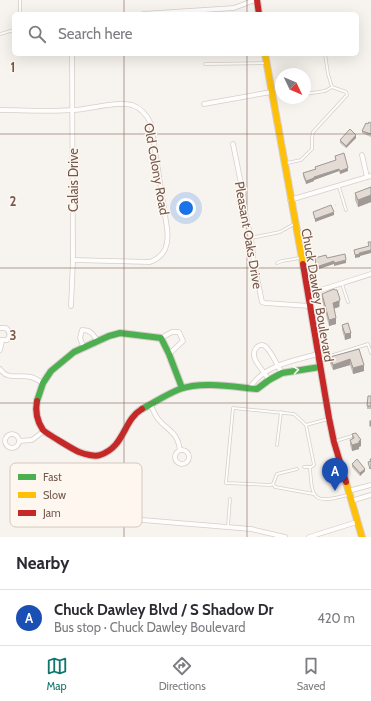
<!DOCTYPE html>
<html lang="en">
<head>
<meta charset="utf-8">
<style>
	:root { --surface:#fff; --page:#f2f2f3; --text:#2b2b33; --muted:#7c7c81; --line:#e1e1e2; --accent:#0f766e }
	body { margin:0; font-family:Cabin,sans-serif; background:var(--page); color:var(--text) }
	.compass { position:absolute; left:275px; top:68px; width:36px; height:36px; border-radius:50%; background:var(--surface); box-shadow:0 4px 16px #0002; rotate:134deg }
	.you { position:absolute; left:186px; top:208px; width:14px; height:14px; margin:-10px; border:3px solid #fff; border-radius:50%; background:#1a73e8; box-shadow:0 0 0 6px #1a73e833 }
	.badge { display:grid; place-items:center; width:26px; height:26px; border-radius:50%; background:var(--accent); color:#fff; font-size:13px; font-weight:700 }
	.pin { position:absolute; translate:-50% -33px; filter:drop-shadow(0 1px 2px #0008) }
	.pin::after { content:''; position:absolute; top:21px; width:14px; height:12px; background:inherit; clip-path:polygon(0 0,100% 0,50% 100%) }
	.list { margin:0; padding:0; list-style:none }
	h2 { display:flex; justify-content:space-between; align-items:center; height:52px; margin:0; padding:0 16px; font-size:17px }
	h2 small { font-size:13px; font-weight:400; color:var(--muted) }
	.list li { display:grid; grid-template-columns:26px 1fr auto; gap:12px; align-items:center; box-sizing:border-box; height:56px; padding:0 16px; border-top:1px solid var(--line) }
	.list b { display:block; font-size:15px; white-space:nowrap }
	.list p { margin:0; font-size:13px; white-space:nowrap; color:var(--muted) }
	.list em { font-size:13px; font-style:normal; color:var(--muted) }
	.icon { flex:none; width:22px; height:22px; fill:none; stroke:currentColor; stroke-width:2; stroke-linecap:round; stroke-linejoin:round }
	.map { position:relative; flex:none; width:371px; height:537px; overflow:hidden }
	.search { position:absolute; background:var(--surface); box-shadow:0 4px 16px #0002; left:12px; right:12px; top:12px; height:44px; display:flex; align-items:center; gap:10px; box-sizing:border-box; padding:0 14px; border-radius:6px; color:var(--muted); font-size:15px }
	.sheet { height:108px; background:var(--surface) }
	nav { display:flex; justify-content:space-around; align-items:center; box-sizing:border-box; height:56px; border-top:1px solid var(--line); background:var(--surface); font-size:11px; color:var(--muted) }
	nav a { display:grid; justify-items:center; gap:2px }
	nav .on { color:var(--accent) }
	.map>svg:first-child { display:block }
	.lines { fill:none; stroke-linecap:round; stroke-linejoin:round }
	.lane-casing { stroke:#d6ceca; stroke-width:3.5 }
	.street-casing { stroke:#d6ceca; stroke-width:5.5 }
	.fast-casing { stroke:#d6ceca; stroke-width:8 }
	.slow-casing { stroke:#d6ceca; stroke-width:8 }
	.jam-casing { stroke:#d6ceca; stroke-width:8 }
	.path { stroke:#dad2cf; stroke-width:1; stroke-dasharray:1 3; stroke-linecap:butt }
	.lane { stroke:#fefdfc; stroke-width:2 }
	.street { stroke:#fefdfc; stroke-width:4 }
	.fast { stroke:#4caf50; stroke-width:6 }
	.slow { stroke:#ffc107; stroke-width:6 }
	.jam { stroke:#c62828; stroke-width:6 }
	.wall { fill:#c4bcb7 }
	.shaded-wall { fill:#a09995 }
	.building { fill:#e4dbd5; stroke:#a09995 }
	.oneway { stroke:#fef7f0 }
	.grid { fill:none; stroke:#74594e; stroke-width:1; stroke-opacity:0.55 }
	.labels { text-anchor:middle; stroke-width:3; stroke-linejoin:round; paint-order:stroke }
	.street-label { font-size:13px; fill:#74594e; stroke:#fef7f0 }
	.key { fill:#fef7f0; stroke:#d5c8bf; stroke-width:1 }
	.key-label { font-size:11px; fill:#74594e }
	.grid-label { font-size:13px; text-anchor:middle; font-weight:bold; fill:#74594e; stroke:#fef7f0; stroke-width:3; stroke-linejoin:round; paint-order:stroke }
</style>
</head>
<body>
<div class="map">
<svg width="371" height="537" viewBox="0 0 371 537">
	<rect width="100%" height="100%" fill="#f7f3ee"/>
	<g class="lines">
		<defs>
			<g id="lane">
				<path d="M20,0V14"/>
				<path d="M0,34L14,30"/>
				<path d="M205,64L265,63"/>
				<path d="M305,94L325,91L332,87"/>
				<path d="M287,163L301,160L312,149V138L313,132L347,95L346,92L332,87L328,74L325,54"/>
				<path d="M339,187L346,210"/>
				<path d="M251,238L280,232L294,224"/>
				<path d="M277,263L282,261L300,258"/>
				<path d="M342,284L348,302"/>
				<path d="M321,359L368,344L371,353"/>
				<path d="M336,441L355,435"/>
				<path d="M277,445L281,412"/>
				<path d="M304,467H311L314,465L306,425"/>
				<path d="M310,467C312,500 313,504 348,495"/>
				<path d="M297,469L277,474L273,484L270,485L226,483L233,408L294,414L306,425L328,419"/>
				<path d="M273,484L275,487L314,494"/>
				<path d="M228,526L230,499"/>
			</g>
			<g id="street">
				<path d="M143,14L234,8L255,0"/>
				<path d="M204,104L271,92"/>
				<path d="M0,110C24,110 49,112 74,110C91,109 116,101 132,105C141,108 147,115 151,124L167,228C169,244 166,256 150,262L73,260"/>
				<path d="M233,144L243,193L245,212L251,238L254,263L262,302L265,303L310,306"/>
				<path d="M362,155L367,177"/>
				<path d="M290,200L371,176"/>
				<path d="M308,294L371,274"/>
				<path d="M71,306L73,260L72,54"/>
				<path d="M0,328H6C10,332 11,336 7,340H0"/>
				<path d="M161,338L172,332H179L183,341L169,354"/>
				<path d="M84,348L80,338L82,330C91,330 93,334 98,342"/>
				<path d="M0,350L2,341"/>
				<path d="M0,369C8,381 20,374 31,377C35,378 39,381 43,383"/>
				<path d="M269,380C265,373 258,366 255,359C251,350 260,340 267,348C273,355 277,365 282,373"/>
				<path d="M249,389C263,365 293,361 318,354"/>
				<path d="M150,404C153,409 155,415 158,419C169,432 177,431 180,450"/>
				<circle cx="12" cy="441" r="7"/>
				<path d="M19,441L32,440L44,431"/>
				<circle cx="182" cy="457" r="7"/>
				<path d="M348,491L371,485"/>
				<path d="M351,501L371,495"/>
				<path d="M33,511L251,529L285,537"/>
				<path d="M309,537L357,522"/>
			</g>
			<g id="fast">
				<path d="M37,401L43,383L51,371L74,352L109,336L120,333L161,338L169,354L182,388"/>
				<path d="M142,409C155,402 167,394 180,389C201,381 235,387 257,389L269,380L282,373L320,367"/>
			</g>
			<g id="slow">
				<path d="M265,54L303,264"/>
				<path d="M346,482L362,537"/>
			</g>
			<g id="jam">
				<path d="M257,0L259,14"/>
				<path d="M303,264L329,418L334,442L346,482"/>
				<path d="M37,401C35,411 37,421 43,430C46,433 74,450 79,452C84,454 95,457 100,455C125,447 123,420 142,409"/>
			</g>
		</defs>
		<use href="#lane" class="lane-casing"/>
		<use href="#street" class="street-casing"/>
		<use href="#fast" class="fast-casing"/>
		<use href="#slow" class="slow-casing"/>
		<use href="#jam" class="jam-casing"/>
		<path class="path" d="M331,206L339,204"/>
		<use href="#lane" class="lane"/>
		<use href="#street" class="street"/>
		<use href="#fast" class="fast"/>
		<use href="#slow" class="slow"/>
		<use href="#jam" class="jam"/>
	</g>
	<g class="wall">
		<path d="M371,123V137L362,133V131L368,124Z"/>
		<path d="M356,138L346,148L340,143V140Z"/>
		<path d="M335,156L348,171L340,174L339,171L314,180V181L306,184L303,176V173L315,169V167L335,161Z"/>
		<path d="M371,187V202L358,207L355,200V193Z"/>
		<path d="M322,294L340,305L339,307L334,308L336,324L329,326L322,300Z"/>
		<path d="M342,325L351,338L345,340L342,330Z"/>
		<path d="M359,349L364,371L353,374L350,365L333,370L330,363V357Z"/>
		<path d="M371,396V409H367V406Z"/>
		<path d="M352,434L361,446L359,447V449L352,451L350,445V440L352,439Z"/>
		<path d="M352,464L365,471L360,476L352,467Z"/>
	</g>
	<g class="shaded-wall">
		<path d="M356,135V138L346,148V146Z"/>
		<path d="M348,168V171L340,174V171Z"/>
		<path d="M339,169V171L314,180V181L306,184V181L314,177Z"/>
		<path d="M371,195V202L358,207V200Z"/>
		<path d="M334,212V215L315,222V219Z"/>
		<path d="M371,250V253L360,256V257L355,258V255L359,253Z"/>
		<path d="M346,260V263L334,266V263Z"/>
		<path d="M334,261V264L316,270V267Z"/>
		<path d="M340,299L339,307L333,309V303Z"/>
		<path d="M336,318V324L329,326V320Z"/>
		<path d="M351,333V338L345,340V334Z"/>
		<path d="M350,359V365L333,370V365Z"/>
		<path d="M364,365V371L353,374V368Z"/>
		<path d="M361,440V446L359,447V449L352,451V445Z"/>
		<path d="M365,469V471L360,476V473Z"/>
	</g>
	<g class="building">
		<path d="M369,122L371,123V134L362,131L366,123L368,124Z"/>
		<path d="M350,129L356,135L346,146L340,140Z"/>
		<path d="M344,153L348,168L340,171L339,169L314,177V178L306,181L303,173L316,169L315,167L336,160L335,156Z"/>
		<path d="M371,187V195L358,200L355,193Z"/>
		<path d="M331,205L334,212L315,219L313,212Z"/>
		<path d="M368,242H371V250L359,253L360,254L355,255L354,250L369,246Z"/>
		<path d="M345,254L346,260L334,263V261L316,267L315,258L326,255L327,258Z"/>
		<path d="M334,289L335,290H337L340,299L339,301L333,303L336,318L329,320L322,294Z"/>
		<path d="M348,323L351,333L345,334L342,325Z"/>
		<path d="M359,349L364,365L353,368L350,359L333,365L330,357Z"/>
		<path d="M368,396H371V406H367Z"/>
		<rect x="370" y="421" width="1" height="5"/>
		<path d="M356,433L361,440L359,441V443L352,445L350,440L354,438L352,434Z"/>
		<path d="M357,459L365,469L360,473L352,464Z"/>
		<path d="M370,459H371V468L370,469L368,462L371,461Z"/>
	</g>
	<defs><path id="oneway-chevron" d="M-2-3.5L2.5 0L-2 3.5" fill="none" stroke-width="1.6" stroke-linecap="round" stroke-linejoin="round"/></defs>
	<use class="oneway" href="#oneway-chevron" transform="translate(296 370) rotate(-8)"/>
	<path class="grid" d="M124,0V14M247,0V14M124,54V537M247,54V537M0,134H371M0,268H371M0,403H371"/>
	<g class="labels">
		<g class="street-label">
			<text transform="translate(157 169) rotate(80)" y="5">Old Colony Road</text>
			<text transform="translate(73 180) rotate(-90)" y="5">Calais Drive</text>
			<text transform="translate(249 235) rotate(80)" y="5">Pleasant Oaks Drive</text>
			<text transform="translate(318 295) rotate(80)" y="5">Chuck Dawley Boulevard</text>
		</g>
	</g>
	<rect x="10" y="463" width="132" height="64" rx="6" class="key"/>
	<rect x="18" y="474" width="18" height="6" fill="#4caf50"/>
	<rect x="18" y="492" width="18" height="6" fill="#ffc107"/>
	<rect x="18" y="510" width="18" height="6" fill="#c62828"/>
	<g class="key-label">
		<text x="43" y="481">Fast</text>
		<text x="43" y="499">Slow</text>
		<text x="43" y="517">Jam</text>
	</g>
	<g class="grid-label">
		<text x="13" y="72">1</text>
		<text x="13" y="206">2</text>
		<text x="13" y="340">3</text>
	</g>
</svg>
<svg class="compass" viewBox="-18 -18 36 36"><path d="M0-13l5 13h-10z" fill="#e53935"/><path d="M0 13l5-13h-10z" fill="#7c7c81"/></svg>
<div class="you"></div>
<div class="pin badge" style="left:335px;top:491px;background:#1a4fb4">A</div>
<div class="search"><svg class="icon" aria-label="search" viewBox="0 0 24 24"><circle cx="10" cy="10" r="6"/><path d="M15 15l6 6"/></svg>Search here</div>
</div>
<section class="sheet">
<h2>Nearby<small></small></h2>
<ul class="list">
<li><span class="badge" style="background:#1a4fb4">A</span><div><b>Chuck Dawley Blvd / S Shadow Dr</b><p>Bus stop · Chuck Dawley Boulevard</p></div><em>420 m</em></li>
</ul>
</section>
<nav>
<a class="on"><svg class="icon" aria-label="map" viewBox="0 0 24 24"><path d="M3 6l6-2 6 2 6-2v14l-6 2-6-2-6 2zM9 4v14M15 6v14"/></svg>Map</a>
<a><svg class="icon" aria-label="directions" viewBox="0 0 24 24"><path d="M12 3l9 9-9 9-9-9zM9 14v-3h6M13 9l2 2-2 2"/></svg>Directions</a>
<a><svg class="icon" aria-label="saved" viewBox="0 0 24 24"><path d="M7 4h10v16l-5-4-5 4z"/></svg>Saved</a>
</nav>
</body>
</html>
